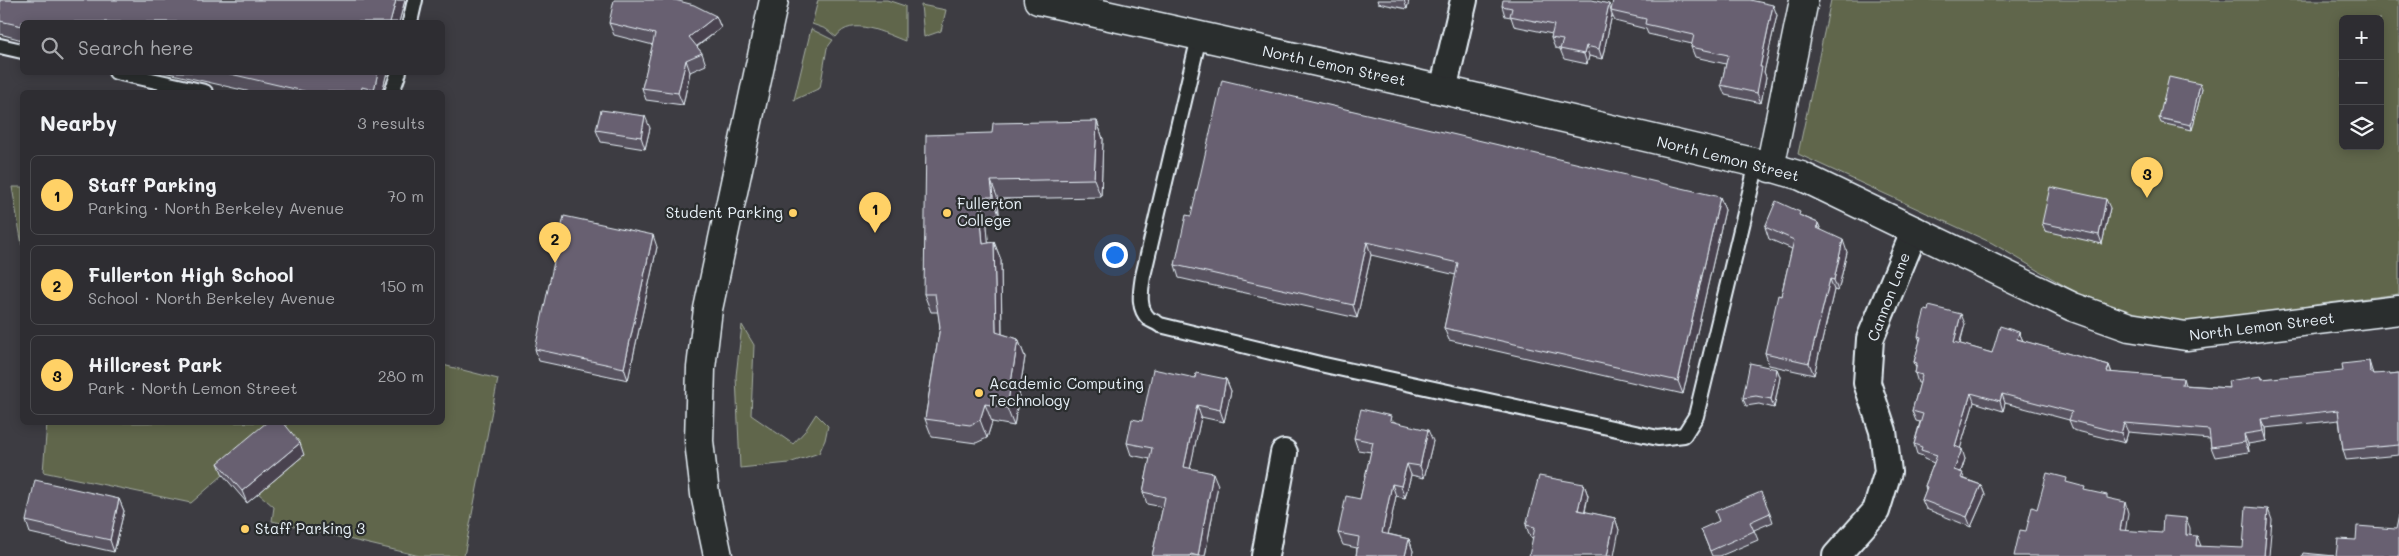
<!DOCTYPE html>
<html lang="en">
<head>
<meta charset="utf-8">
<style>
	:root { --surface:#2e2d32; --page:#36353a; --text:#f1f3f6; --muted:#a7a8ac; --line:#49494d; --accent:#ffd166 }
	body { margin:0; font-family:Mali,sans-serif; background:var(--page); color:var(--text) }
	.controls { position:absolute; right:15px; top:15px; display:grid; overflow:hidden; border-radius:8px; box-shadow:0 2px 12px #0003 }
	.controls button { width:45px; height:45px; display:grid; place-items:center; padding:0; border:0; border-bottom:1px solid var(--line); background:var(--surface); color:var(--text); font:25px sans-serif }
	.you { position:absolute; left:1114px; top:254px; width:18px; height:18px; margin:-12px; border:4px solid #fff; border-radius:50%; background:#1a73e8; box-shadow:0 0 0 8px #1a73e833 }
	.badge { display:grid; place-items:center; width:32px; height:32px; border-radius:50%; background:var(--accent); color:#111; font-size:16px; font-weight:700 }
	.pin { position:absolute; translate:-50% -41px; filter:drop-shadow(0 1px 2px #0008) }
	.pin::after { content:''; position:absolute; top:26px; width:18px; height:15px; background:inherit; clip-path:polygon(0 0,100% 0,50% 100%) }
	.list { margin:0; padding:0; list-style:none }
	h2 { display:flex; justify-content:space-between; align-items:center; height:65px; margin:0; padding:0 20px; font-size:21px }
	h2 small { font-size:16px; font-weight:400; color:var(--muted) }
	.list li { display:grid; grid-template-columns:32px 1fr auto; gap:15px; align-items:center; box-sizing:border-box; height:80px; margin:0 10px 10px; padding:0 10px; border:1px solid var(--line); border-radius:8px }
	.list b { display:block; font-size:19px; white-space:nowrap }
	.list p { margin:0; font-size:16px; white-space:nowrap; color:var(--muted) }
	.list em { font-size:16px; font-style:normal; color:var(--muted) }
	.icon { flex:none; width:28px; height:28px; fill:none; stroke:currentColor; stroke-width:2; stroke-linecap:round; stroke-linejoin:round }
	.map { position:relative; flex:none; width:2399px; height:556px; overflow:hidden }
	.search { position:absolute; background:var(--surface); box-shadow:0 2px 12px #0003; left:20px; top:20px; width:425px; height:55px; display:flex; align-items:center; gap:12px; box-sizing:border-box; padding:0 18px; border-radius:8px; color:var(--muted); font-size:19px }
	.panel { position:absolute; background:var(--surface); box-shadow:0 2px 12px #0003; left:20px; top:90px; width:425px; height:335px; border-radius:8px }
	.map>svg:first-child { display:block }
	.green { fill:#61664c; stroke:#a4aca2; fill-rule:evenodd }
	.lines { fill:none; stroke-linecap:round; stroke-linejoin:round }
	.lane-casing { stroke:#e8f1f8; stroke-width:18 }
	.street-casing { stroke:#e8f1f8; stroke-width:30 }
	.secondary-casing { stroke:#e8f1f8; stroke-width:31 }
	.lane { stroke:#2a2d2e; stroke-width:14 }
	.street { stroke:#2a2d2e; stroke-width:26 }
	.secondary { stroke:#2a2d2e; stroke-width:28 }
	.wall { fill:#595361; stroke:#e8f1f8 }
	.shaded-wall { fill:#49434f; stroke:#e8f1f8 }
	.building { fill:#686071; stroke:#e8f1f8 }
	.poi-dot { fill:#ffd166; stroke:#2a2d2e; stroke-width:2 }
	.labels { text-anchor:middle; stroke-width:4.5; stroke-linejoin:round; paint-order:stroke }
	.street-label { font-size:15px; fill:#e8f1f8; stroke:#2a2d2e }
	.poi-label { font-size:15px; fill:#e8f1f8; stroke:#2a2d2e; text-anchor:start }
</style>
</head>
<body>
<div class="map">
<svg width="2399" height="556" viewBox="0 0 2399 556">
	<rect width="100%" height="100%" fill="#3d3c42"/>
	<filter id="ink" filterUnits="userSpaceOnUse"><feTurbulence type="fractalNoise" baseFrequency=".02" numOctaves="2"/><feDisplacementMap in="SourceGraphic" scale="10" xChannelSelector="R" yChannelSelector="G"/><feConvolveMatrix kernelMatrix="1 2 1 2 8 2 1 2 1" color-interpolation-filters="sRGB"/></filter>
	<g filter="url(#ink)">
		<g class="green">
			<path d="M818,0H887L905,6V41C886,34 851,15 836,37L826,29L812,24Z"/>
			<path d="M1831,0H2399V294L2321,304L2211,323L2119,318L1992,243L1798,154ZM2343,19H2380V146H2343Z"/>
			<path d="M921,5L946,10L941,31L924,37Z"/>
			<path d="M811,29L833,40L827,48L820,88L794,100Z"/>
			<path d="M12,187H22V245Z"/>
			<path d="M742,325L754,345L751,415L793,444L805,431L816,414L828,426L825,440L819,453L789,463L740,468L736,376Z"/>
			<path d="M443,365L498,379L464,556H420L272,521L274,507L258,493L223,475L191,503L43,472L47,423L442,422Z"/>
		</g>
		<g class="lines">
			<defs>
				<g id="lane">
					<path d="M410,22L415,0"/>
					<path d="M1199,37L1143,276C1141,290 1137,308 1149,319C1152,321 1156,322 1160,325L1320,364L1658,438L1684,435L1696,416L1757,163"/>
					<path d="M0,46L22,51"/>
					<path d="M116,72L205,92"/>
					<path d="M392,92L399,72"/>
				</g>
				<g id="street">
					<path d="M1443,90L1464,0"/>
					<path d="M1265,556L1284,453"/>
					<path d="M1836,556L1876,511L1888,472L1883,431L1867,383L1870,339L1915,230"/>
				</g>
				<g id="secondary">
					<path d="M1038,0L1443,90L1757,163L1801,176L2073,307L2129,327L2186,336L2399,310"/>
					<path d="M1770,168L1804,0"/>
					<path d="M718,556L705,494L699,441L701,368L708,309L774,0"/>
				</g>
			</defs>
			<use href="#lane" class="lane-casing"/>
			<use href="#street" class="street-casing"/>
			<use href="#secondary" class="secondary-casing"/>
			<use href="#lane" class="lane"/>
			<use href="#street" class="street"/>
			<use href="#secondary" class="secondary"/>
		</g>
		<g class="wall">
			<path d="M0,0H405L399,22H22V40L0,34Z"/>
			<path d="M1377,0H1409L1407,9L1378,3Z"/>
			<path d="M1502,6L1611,10L1777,15L1764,72L1766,77L1761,103L1725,95L1721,85L1726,64L1695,57L1691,47L1692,44L1648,34L1646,29L1615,21L1612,15L1602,59L1589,56L1587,64L1564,59L1560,49L1555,48L1551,38L1552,34L1514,26L1511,17L1505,16Z"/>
			<path d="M716,16L721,28L697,47L702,53L706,65L690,72L683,105L646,100L642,88L653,45L614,35L609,23Z"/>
			<path d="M164,72H387L382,92H251Z"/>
			<path d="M2202,89L2192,130L2161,123L2159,118Z"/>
			<path d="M1097,121L1103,139L1101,197L998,199L999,215H986L988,243L994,242L1001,260L1002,334L1018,339L1025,357L1014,426L992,422L987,438L976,443L932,437L925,419L940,327L938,312H931L924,294L992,133Z"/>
			<path d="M650,128L645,149L601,142L596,130Z"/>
			<path d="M1720,197L1725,210L1683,394L1449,340L1444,328L1456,275L1371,255L1357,318L1179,278L1175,265L1191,216Z"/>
			<path d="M2110,208L2102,244L2045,231L2042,223Z"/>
			<path d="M1802,216L1818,223L1821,230L1847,252L1838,291L1834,290L1814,375L1769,365L1765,353L1781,296L1792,249L1769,239L1765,227Z"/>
			<path d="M657,247L628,380L539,361L535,349Z"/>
			<path d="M1965,324L1960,344L1992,353L2019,332L2023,341L2109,365L2112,373L2183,378L2185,385L2229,388L2261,376L2263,379L2372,371L2373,374L2390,375L2399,374V455L2346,460L2343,450L2339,420L2265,428L2266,441L2248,444L2249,452L2215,457L2211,447L2210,439L2128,432L2125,443L2073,430L2069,420L2005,403L2003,411L1974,402L1960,449L1965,459L1961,472L1965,479L1981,485L1985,495L1971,527L1926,509L1922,500L1926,490L1925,486L1934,463L1924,459L1923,456L1917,454L1914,444L1920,422L1916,421L1912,411L1920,383H1918L1915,373L1916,368L1914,362L1920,341L1918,336Z"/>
			<path d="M1777,369L1780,377L1774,408L1759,404L1746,406L1743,398Z"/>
			<path d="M1195,378L1226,379L1231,391L1224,422L1201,417L1190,468L1218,485L1205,556H1152L1163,507L1147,504L1143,492L1150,459L1131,455L1127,443L1142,421Z"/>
			<path d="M1393,421L1433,441L1424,478L1411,475L1405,498L1396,496L1388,534L1409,539L1413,551L1412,556H1356L1357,548L1343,545L1338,533L1360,499L1371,452L1358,450L1354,438Z"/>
			<path d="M304,455L247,503L223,475L218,463Z"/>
			<path d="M1584,484L1588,496L1585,512L1615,518L1619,530L1533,538L1530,537L1526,525Z"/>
			<path d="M119,499L124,511L114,552L30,533L26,521Z"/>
			<path d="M1770,513L1773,522L1754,530L1758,540L1720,556H1712L1701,529Z"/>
		</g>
		<g class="shaded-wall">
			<path d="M396,0H405L399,22H390Z"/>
			<path d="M1404,0H1409L1407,9Z"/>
			<path d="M1609,4L1612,15L1602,59L1599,49Z"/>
			<path d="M1773,5L1777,15L1764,72L1766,77L1761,103L1757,93L1760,67Z"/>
			<path d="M716,16L721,28L693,49L689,37Z"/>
			<path d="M1586,46L1589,56L1587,64L1584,54Z"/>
			<path d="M686,60L690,72L683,105L678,93Z"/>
			<path d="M378,72H387L382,92H375L374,90Z"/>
			<path d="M2200,84L2202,89L2192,130L2191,125Z"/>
			<path d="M645,116L650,128L645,149L641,137Z"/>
			<path d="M1097,121L1103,139L1101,197L1094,179Z"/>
			<path d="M991,181L998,199L999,215L993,197Z"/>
			<path d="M979,197L986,215L990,262L983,244Z"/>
			<path d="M1720,197L1725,210L1683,394L1678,381Z"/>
			<path d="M2106,199L2110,208L2102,244L2099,235Z"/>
			<path d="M1818,223L1823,235L1817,228Z"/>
			<path d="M653,235L657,247L628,380L624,368Z"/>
			<path d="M1843,240L1847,252L1838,291L1834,280Z"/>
			<path d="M994,242L1001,260L1002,350L996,332Z"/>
			<path d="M1367,242L1371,255L1357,318L1353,305Z"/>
			<path d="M1830,279L1834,290L1814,375L1809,363Z"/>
			<path d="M1961,314L1965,324L1957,352L1954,342Z"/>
			<path d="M2019,332L2023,341L2017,339Z"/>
			<path d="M1018,339L1025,357L1014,426L1007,408Z"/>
			<path d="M2369,361L2372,371L2374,382L2370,372Z"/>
			<path d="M2109,365L2112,374L2107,372Z"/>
			<path d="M1777,369L1780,377L1774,408L1771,399Z"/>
			<path d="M1226,379L1231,391L1224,422L1220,410Z"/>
			<path d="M1971,393L1974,402L1958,456L1955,446Z"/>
			<path d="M2002,394L2005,403L2003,411L2000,401Z"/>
			<path d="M985,404L992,422L987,438L980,420Z"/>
			<path d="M1197,405L1201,417L1188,479L1184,467Z"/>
			<path d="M2261,419L2265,428L2266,441L2263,431Z"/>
			<path d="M2124,423L2128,432L2125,443L2121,433Z"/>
			<path d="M1428,430L1433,441L1424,478L1420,466Z"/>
			<path d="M2244,434L2248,444L2249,452L2245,442Z"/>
			<path d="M300,443L304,455L247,503L242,491Z"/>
			<path d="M1962,449L1965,459L1958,480L1954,470Z"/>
			<path d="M1407,464L1411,475L1405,498L1401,486Z"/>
			<path d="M1213,473L1218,485L1205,556H1198Z"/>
			<path d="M1392,484L1396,496L1386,545L1382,533Z"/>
			<path d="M1584,484L1588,496L1582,522L1578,510Z"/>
			<path d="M1981,485L1985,495L1971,527L1967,517Z"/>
			<path d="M119,499L124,511L114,552L110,540Z"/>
			<path d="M2125,502L2128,513L2124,541L2120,530Z"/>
			<path d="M2268,509L2272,520L2269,556H2264Z"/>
			<path d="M1615,518L1619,530L1614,556H1607Z"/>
			<path d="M2186,518L2190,528V545L2186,535Z"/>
			<path d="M2197,536L2201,546H2196Z"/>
			<path d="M1409,539L1413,551L1412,556H1405Z"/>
		</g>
		<g class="building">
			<path d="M0,0H396L390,22H22V26L0,21Z"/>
			<path d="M614,0H675L694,5L716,16L689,37L702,53L686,60L678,93L642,88L655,34L609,23Z"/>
			<path d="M1503,0H1592L1609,4L1599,49L1586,46L1584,54L1560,49L1563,40L1551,38L1554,25L1510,16L1512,8L1502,6Z"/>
			<path d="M1613,0H1750L1773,5L1760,67H1762L1757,93L1721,85L1728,55L1691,47L1694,35L1645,24L1646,19L1611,11Z"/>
			<path d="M222,72H378L374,90L362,87L361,92H308Z"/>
			<path d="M2169,77L2200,84L2191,125L2159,118Z"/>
			<path d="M1222,80L1720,197L1678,381L1444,328L1458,263L1367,242L1353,305L1175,265L1186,215L1191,216Z"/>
			<path d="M601,110L645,116L641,137L596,130Z"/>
			<path d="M1097,121L1094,179L991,181L993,197H979L983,244L994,242L996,332L1018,339L1007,408L985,404L980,420L970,425L925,419L940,327L935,294H924L926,135L992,133L993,123Z"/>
			<path d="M2050,187L2106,199L2099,235L2042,223Z"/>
			<path d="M1776,201L1800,212L1799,215L1818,223L1817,228L1843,240L1834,280L1830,279L1809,363L1765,353L1778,295L1781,296L1794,240L1765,227Z"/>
			<path d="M564,216L653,235L624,368L535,349Z"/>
			<path d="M1929,306L1961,314L1954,342L1992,353L2000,326L2019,332L2017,339L2109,365L2107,372L2183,378L2182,385L2229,388L2228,381L2261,376L2262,379L2343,371L2342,364L2369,361L2370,372L2373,374L2389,373L2390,375L2399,374V445L2343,450L2338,410L2261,419L2263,431L2244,434L2245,442L2211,447L2209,430L2124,423L2121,433L2069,420L2072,412L2002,394L2000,401L1971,393L1955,446L1962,449L1954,470L1963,473L1961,478L1981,485L1967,517L1922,500L1927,487L1925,486L1937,455L1921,450L1922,447L1914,444L1923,414L1912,411L1922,375L1915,373L1917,363L1914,362L1921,337L1918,336L1925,310L1928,311Z"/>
			<path d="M1750,363L1777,369L1771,399L1756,396L1743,398Z"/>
			<path d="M1153,369L1195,378L1196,373L1226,379L1220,410L1197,405L1184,467L1213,473L1198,556L1191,554L1190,556H1152L1165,497L1143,492L1152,448L1127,443L1132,419L1142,421Z"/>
			<path d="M1361,409L1391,416L1390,421L1428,430L1420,466L1407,464L1401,486L1392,484L1382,533L1409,539L1405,556H1356L1359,537L1338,533L1346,496L1360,499L1373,442L1354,438Z"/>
			<path d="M267,422H283L300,443L242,491L218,463Z"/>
			<path d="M2047,473L2067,478L2066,482L2085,487L2084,490L2107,495V498L2125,502L2120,530L2162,533L2163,516L2186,518V535L2197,536L2196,546L2243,548L2246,507L2268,509L2264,556H2014L2020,530L2026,531L2032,507L2037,509Z"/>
			<path d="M1539,476L1584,484L1578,510L1615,518L1607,556H1529L1535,527L1526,525Z"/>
			<path d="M35,480L119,499L110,540L26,521Z"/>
			<path d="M1761,492L1770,513L1750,522L1754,531L1710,551L1701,529L1719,521L1715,511Z"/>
			<path d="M2399,515V556H2336L2338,539L2356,540L2357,526L2396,529Z"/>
			<path d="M2303,553L2335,556H2302Z"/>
		</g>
	</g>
	<g class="poi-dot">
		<circle cx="793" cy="213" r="5"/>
		<circle cx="947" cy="213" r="5"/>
		<circle cx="979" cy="393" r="5"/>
		<circle cx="245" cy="529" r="5"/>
	</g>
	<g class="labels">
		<g class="street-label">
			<text transform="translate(1334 66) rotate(12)" y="5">North Lemon Street</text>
			<text transform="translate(1728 159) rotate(14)" y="5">North Lemon Street</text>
			<text transform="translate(1889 297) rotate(-69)" y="5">Cannon Lane</text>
			<text transform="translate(2262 327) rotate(-7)" y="5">North Lemon Street</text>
		</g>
		<g class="poi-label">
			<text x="957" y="209">Fullerton<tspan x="957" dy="17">College</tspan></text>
			<text x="783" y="218" text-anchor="end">Student Parking</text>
			<text x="989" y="389">Academic Computing<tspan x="989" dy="17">Technology</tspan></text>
			<text x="255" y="534">Staff Parking 3</text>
		</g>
	</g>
</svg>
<div class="controls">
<button>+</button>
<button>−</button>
<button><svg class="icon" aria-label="layers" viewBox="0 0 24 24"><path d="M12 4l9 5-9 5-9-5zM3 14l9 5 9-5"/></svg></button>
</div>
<div class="you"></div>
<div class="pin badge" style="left:875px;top:233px">1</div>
<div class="pin badge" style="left:555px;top:263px">2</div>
<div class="pin badge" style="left:2147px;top:198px">3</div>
<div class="search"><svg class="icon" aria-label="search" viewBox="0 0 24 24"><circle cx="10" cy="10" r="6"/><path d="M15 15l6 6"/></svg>Search here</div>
<section class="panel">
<h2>Nearby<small>3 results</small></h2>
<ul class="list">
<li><span class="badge">1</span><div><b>Staff Parking</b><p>Parking · North Berkeley Avenue</p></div><em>70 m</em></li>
<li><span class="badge">2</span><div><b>Fullerton High School</b><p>School · North Berkeley Avenue</p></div><em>150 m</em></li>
<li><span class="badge">3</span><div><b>Hillcrest Park</b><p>Park · North Lemon Street</p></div><em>280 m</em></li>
</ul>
</section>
</div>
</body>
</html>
